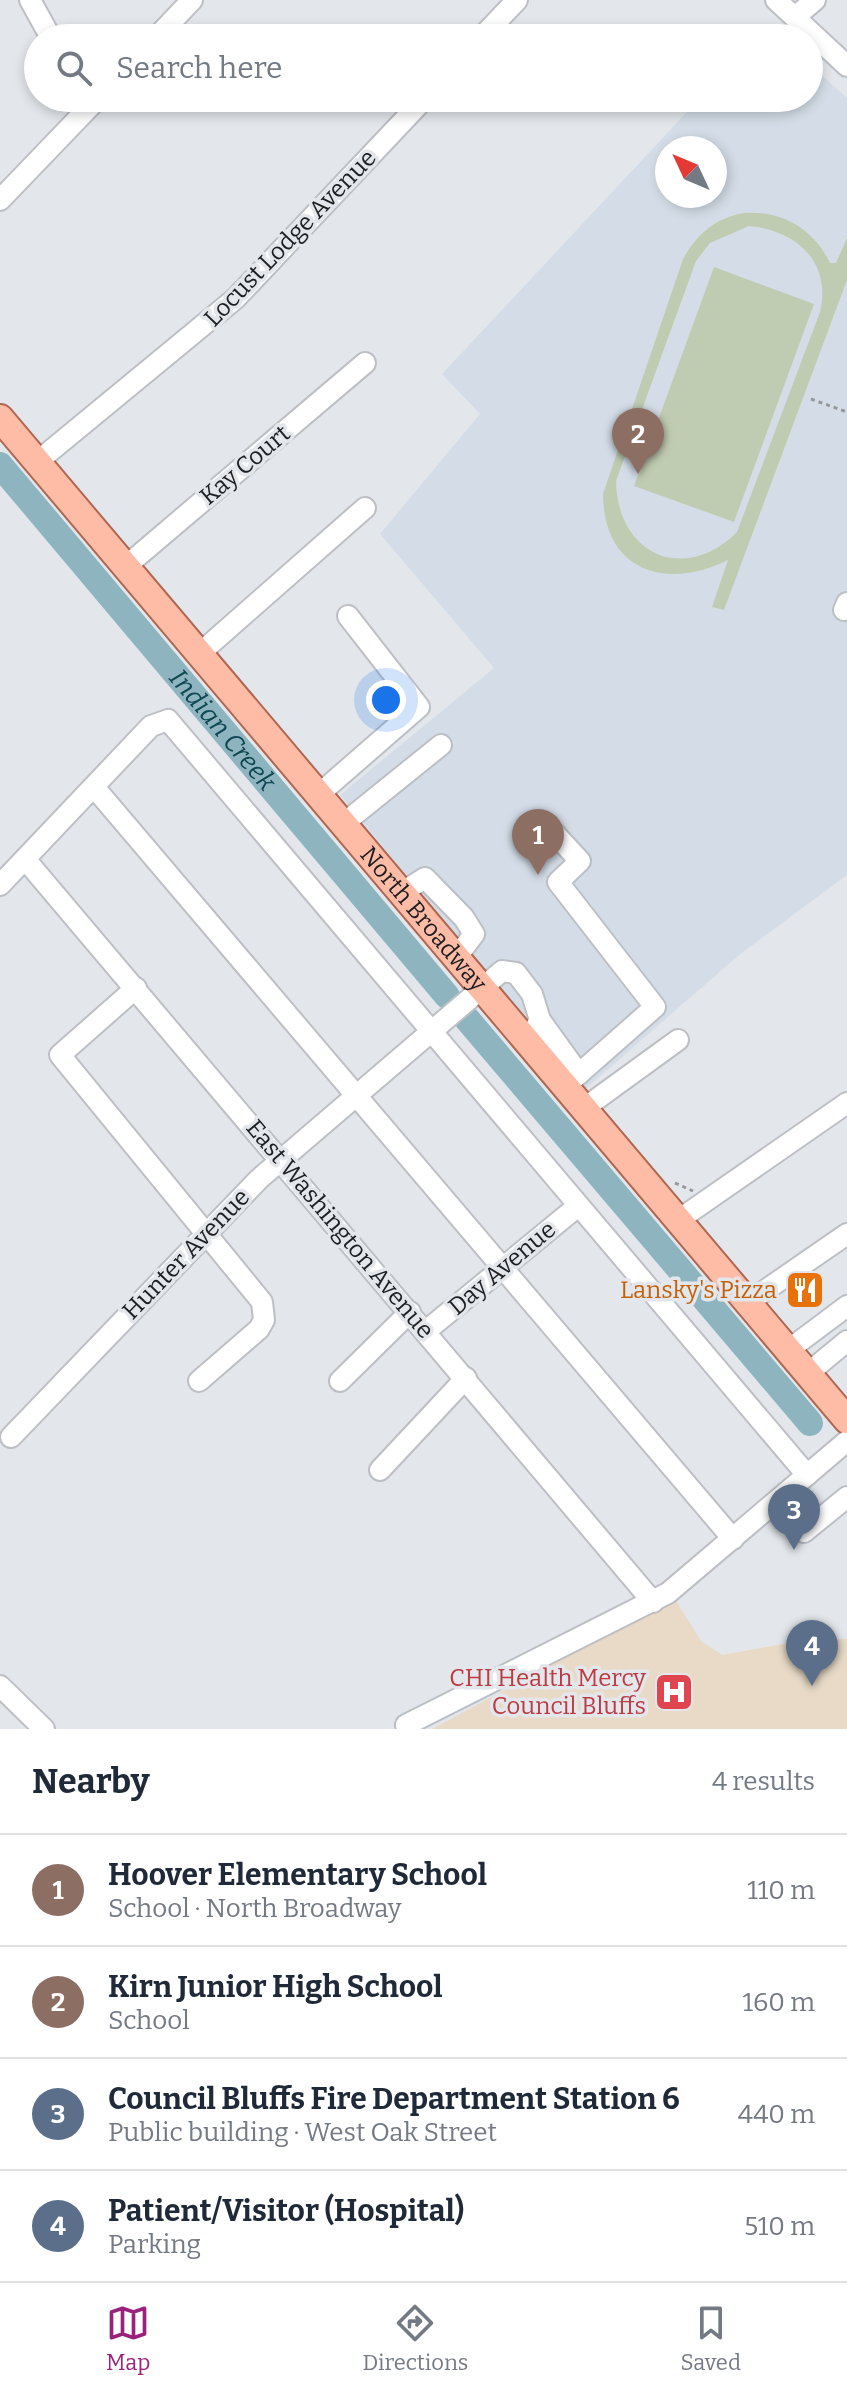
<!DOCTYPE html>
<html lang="en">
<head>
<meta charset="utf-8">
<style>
	:root { --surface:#fff; --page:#f6f6f7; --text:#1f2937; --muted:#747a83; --line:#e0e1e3; --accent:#9a227c }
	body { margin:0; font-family:Bitter,serif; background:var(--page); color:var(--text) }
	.compass { position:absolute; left:655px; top:136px; width:72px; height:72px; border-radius:50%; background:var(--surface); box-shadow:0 4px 12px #0003; rotate:314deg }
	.you { position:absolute; left:386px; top:700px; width:28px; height:28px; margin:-20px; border:6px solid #fff; border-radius:50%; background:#1a73e8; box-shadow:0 0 0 12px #1a73e833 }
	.badge { display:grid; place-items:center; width:52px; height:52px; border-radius:50%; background:var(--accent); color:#fff; font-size:26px; font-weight:700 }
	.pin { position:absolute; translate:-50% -66px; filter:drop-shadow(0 2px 4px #0008) }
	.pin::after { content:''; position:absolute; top:42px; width:28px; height:24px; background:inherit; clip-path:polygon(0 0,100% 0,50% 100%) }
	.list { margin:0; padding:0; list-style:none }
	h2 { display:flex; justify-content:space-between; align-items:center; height:104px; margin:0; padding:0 32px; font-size:34px }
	h2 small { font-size:26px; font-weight:400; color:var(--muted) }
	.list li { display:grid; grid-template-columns:52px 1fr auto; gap:24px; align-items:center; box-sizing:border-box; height:112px; padding:0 32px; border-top:2px solid var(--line) }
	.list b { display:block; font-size:30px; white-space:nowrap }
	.list p { margin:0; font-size:26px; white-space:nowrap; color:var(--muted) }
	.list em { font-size:26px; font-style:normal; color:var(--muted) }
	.icon { flex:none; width:44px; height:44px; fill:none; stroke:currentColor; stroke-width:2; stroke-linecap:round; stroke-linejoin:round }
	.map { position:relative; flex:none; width:847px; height:1729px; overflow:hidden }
	.search { position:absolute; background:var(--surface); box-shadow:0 4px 12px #0003; left:24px; right:24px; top:24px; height:88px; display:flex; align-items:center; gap:20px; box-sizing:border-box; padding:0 28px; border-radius:44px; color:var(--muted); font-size:30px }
	.sheet { height:552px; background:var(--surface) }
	nav { display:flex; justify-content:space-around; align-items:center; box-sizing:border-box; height:112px; border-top:2px solid var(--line); background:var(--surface); font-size:22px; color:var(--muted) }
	nav a { display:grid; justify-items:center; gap:4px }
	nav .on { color:var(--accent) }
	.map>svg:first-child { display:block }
	.built { fill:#d4dde7; fill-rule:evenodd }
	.medical { fill:#e8dac7 }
	.green { fill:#c0ccb2; fill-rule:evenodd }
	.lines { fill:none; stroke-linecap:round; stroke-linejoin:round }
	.river { stroke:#8eb5bf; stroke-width:26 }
	.minor-casing { stroke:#bcbfc4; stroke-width:24 }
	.major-casing { stroke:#af6752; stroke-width:30 }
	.path { stroke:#96999c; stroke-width:3; stroke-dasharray:4 4; stroke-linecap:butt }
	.minor { stroke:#fff; stroke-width:20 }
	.major { stroke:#febca7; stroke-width:26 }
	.labels { text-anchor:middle; stroke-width:7; stroke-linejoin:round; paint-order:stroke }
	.street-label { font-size:24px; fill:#1d1e20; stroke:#e3e7eb }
	.food-label { font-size:24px; fill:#c56008; stroke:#e3e7eb; text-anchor:end }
	.health-label { font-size:24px; fill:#be3a42; stroke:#e3e7eb; text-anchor:end }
	.water-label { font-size:26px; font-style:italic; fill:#0f4753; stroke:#e3e7eb }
</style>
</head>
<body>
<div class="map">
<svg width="847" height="1729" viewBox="0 0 847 1729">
	<rect width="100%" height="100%" fill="#e3e7eb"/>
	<path class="built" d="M809,64L847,98V875L739,955L583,1091L340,795L494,668L380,534L480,414L442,374L700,98H809ZM667,148H715V196H667Z"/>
	<path class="medical" d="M675,1599L701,1641L722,1655L811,1639H847V1729H432Z"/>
	<g class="green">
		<path d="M744,213C782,210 814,229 830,263H836L847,238V280L724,610L712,607L728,560C666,591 603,571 603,494L683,259C697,234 715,218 744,213ZM749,226C796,230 832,262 820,312L737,532C684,585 617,554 616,481L696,261L710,243Z"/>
		<path d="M714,267L814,304L734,522L634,486Z"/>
	</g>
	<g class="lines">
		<g class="river">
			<path id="s1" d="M0,465L447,996"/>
			<path d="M467,1019L810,1423"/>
		</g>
		<defs>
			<g id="minor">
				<path d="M30,0L51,38"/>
				<path d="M776,0L847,66"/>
				<path d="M795,17L815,0"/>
				<path d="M156,38L192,0"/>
				<path d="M481,38L517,0"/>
				<path d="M0,200L98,98"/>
				<path d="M37,462L236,298L425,98"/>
				<path d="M125,567L365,363"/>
				<path d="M844,610L847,603"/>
				<path d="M199,654L365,508"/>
				<path d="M94,787L733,1539"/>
				<path d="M318,795L419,707L348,616"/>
				<path d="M343,824L441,745"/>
				<path d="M555,834L580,861L558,882L655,1007L564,1087"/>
				<path d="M25,859L653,1602"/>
				<path d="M0,885L151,726L168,720L807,1475"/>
				<path d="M401,893L425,878L464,918L474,934L456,958"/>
				<path d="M136,988L60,1055L262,1302L264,1320L259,1329L199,1381"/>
				<path d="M540,1020L579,1074"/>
				<path d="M583,1109L678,1040"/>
				<path d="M677,1221L847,1103"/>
				<path d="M747,1303L847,1234"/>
				<path d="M426,1331L578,1206"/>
				<path d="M787,1351L847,1306"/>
				<path d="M807,1374L847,1341"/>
				<path d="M340,1381L410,1312"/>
				<path d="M11,1437L259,1179L502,971L516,973L532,994L540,1020L527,1042"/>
				<path d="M380,1470L466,1378"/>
				<path d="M804,1532L847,1497"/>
				<path d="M0,1686L44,1729"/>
				<path d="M406,1725L668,1593L847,1441"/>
			</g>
			<g id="major">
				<path id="s2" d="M0,418L847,1420"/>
			</g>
		</defs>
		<use href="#minor" class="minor-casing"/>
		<use href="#major" class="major-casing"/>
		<g class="path">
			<path d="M811,399L847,412"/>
			<path d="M675,1183L693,1191"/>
		</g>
		<use href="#minor" class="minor"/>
		<use href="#major" class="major"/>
	</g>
	<defs>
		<symbol id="restaurant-square" viewBox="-11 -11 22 22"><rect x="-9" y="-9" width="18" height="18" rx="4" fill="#e8710a" stroke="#e3e7eb"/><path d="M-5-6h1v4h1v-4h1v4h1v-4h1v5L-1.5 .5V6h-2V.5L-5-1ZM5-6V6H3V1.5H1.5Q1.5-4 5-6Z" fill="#fff"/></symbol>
		<symbol id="hospital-square" viewBox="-11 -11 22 22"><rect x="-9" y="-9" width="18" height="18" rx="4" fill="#e0444e" stroke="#e3e7eb"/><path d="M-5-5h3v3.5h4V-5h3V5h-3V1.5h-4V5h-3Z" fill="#fff"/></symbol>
	</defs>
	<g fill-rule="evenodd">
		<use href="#restaurant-square" x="783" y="1268" width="44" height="44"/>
		<use href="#hospital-square" x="652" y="1670" width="44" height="44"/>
	</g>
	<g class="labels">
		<g class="street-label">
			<text transform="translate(290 238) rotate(-46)" y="8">Locust Lodge Avenue</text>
			<text transform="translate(245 465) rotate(-40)" y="8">Kay Court</text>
			<text dy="8" stroke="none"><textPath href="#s2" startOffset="656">North Broadway</textPath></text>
			<text transform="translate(340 1229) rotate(50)" y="8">East Washington Avenue</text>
			<text transform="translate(186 1254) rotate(-46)" y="8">Hunter Avenue</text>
			<text transform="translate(502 1268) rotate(-40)" y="8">Day Avenue</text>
		</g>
		<g class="food-label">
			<text x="777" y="1298">Lansky's Pizza</text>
		</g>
		<g class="health-label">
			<text x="646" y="1686">CHI Health Mercy<tspan x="646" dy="28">Council Bluffs</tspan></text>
		</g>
		<g class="water-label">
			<text dy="9" stroke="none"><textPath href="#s1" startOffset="346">Indian Creek</textPath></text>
		</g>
	</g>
</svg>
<svg class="compass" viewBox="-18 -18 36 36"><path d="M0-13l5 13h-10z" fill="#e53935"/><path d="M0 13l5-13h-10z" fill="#747a83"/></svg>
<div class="you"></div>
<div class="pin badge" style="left:538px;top:875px;background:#8d6e63">1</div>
<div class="pin badge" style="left:638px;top:474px;background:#8d6e63">2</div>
<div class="pin badge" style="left:794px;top:1550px;background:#5c6f8a">3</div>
<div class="pin badge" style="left:812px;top:1686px;background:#5c6f8a">4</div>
<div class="search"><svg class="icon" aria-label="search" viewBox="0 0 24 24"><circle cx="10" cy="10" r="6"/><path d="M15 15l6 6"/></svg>Search here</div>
</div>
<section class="sheet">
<h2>Nearby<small>4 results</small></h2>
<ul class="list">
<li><span class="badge" style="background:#8d6e63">1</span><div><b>Hoover Elementary School</b><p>School · North Broadway</p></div><em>110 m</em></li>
<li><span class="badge" style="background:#8d6e63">2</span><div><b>Kirn Junior High School</b><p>School</p></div><em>160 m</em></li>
<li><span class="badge" style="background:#5c6f8a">3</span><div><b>Council Bluffs Fire Department Station 6</b><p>Public building · West Oak Street</p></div><em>440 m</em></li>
<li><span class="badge" style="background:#5c6f8a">4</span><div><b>Patient/Visitor (Hospital)</b><p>Parking</p></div><em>510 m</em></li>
</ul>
</section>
<nav>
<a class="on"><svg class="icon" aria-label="map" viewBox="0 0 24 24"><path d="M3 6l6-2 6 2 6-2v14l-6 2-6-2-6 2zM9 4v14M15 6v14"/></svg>Map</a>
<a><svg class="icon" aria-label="directions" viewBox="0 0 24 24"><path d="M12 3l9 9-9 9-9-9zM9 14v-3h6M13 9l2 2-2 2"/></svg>Directions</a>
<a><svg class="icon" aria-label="saved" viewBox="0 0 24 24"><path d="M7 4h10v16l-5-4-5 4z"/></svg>Saved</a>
</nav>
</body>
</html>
